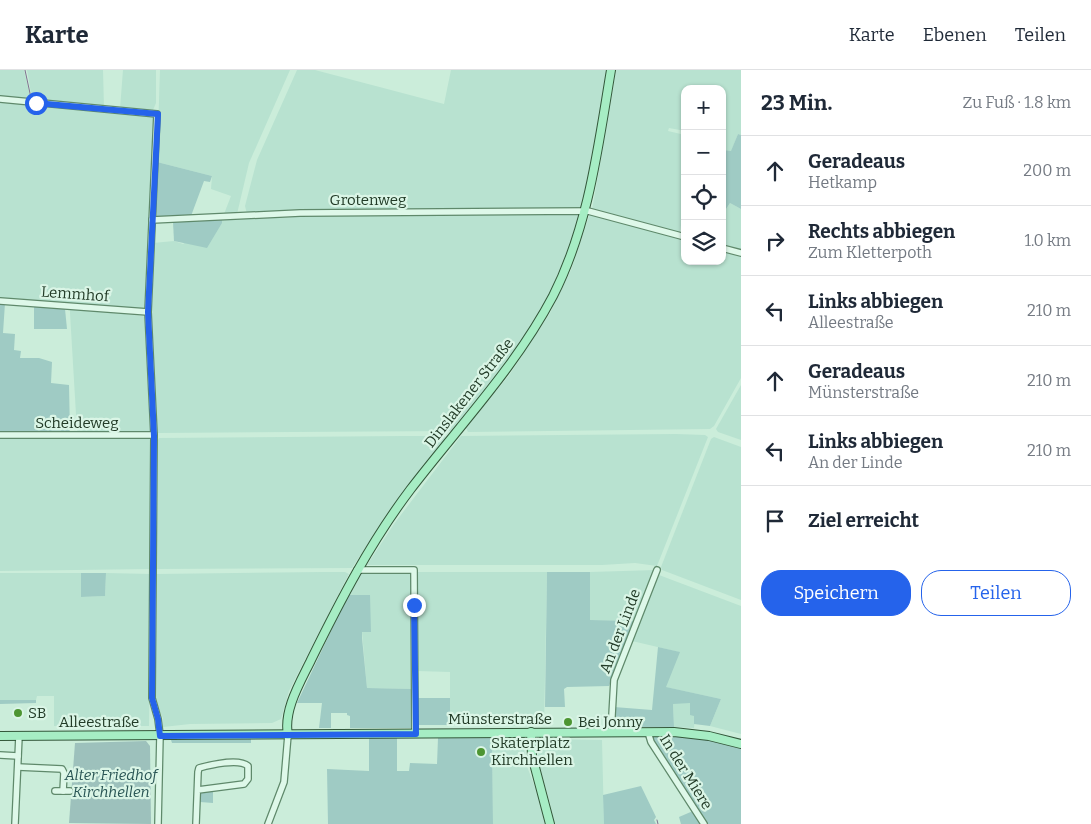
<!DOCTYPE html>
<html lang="de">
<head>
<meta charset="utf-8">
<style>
	:root { --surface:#fff; --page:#f2f2f3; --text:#1f2937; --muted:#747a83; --line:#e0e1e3; --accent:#2563eb }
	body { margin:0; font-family:Bitter,serif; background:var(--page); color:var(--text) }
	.controls { position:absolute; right:15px; top:15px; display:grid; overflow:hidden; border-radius:10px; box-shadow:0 1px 4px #0004 }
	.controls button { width:45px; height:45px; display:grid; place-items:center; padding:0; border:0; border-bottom:1px solid var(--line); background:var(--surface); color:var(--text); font:25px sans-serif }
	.stop { position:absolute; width:15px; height:15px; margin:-11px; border:4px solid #2563eb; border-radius:50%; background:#fff }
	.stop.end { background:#2563eb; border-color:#fff; box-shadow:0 1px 5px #0008 }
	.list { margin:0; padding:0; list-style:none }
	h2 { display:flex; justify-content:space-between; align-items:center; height:65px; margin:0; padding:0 20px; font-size:21px }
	h2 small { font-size:16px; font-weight:400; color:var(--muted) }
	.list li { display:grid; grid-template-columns:32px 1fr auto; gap:15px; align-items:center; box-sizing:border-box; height:70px; padding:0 20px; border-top:1px solid var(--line) }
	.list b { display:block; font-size:19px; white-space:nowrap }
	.list p { margin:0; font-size:16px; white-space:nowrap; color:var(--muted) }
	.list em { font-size:16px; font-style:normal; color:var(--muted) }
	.actions { display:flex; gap:10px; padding:15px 20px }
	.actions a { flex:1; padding:11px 0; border:1px solid var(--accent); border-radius:20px; text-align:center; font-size:18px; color:var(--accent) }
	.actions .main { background:var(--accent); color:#fff }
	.icon { flex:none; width:28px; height:28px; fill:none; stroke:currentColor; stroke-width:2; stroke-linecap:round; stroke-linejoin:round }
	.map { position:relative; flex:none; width:741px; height:754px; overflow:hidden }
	header { display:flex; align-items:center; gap:30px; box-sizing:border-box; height:70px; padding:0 25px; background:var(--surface); border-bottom:1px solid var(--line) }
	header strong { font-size:24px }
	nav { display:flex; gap:28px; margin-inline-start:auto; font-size:18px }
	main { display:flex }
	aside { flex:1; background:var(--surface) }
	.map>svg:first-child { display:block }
	.farmland { fill:#b8e2d0 }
	.green { fill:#9fcbc4 }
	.cemetery { fill:#9dc1bc }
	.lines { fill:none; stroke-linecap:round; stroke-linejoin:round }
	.stream { stroke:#807190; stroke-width:1 }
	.minor-casing { stroke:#5f896b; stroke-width:8 }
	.major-casing { stroke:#33573a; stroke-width:10 }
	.minor { stroke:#def8e9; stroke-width:5.5 }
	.major { stroke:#a6edc4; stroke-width:8 }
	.route { stroke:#2563eb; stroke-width:6 }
	.poi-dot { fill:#4d9532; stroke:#daf5e6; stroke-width:2 }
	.labels { text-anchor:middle; stroke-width:4.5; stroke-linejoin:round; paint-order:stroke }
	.street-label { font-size:15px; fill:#223b27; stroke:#daf5e6 }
	.poi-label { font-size:15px; fill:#223b27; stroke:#daf5e6; text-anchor:start }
	.park-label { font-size:15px; font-style:italic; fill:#2a5655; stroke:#daf5e6 }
</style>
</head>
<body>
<header>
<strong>Karte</strong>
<nav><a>Karte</a><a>Ebenen</a><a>Teilen</a></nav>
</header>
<main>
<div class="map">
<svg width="741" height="754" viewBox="0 0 741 754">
	<rect width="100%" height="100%" fill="#cbedda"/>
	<g class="farmland">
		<path d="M0,0H24L31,30L0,27Z"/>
		<path d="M27,0H103L104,38L32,29Z"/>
		<path d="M123,0H156V33L153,40L120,39Z"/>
		<path d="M160,0H290L249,93L237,144H224L231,126L211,119L212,106L157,92Z"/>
		<path d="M297,0H315L444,34L451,0H607L590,106L582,137L579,139L446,141L345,139L247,144L245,136L257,90Z"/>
		<path d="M616,0H741V65L738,64L731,82L722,80V19H685V61L669,58L668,61L685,65V127L680,162L677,164L592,140Z"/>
		<path d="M0,31L153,45L156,47L147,238L144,240L0,229Z"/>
		<path d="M730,133L741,139V180L722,175V145Z"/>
		<path d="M592,143L685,169V191H722V179L741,185V308L714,356L710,359L468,362L466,358L510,304L550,243L571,200L589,146Z"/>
		<path d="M576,144L579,146L570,175L550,223L532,255L504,296L452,361L158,363L156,361L150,241L153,173L174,171L183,174L222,150L339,145Z"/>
		<path d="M76,239L143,246L146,248L151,361H77L70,243V240Z"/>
		<path d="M741,315V370L718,362L716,359Z"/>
		<path d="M676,364L705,365L708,367L657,496L635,493L602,495H367L394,454L461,366Z"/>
		<path d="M403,366H445L446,369L397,430L352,498L155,499L157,371L159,368Z"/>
		<path d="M714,367L741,377V530L662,500L661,497L711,369Z"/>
		<path d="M0,368H149L152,375L151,499L0,501Z"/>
		<path d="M656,500L636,551L590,550V502Z"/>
		<path d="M322,502H345L349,504L289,621L281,649L272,653L190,654L163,657V648L155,633L154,626L156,504Z"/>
		<path d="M417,502H547L544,656L450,655V602L417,601Z"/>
		<path d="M0,503H81V527L105,526L106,503L151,504L149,656H54V626H37L36,630H0Z"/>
		<path d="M360,503H411L413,619L367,618L362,562L371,561L349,525Z"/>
		<path d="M659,505L741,536V664L710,656L721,629L665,617L679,582L632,571Z"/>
		<path d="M673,633H690L695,646L694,658L674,657Z"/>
		<path d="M492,668L523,671L526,694L542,735L545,754H493Z"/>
		<path d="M539,669L602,670L604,754H553L550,733L538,693Z"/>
	</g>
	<g class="green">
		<path d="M738,64L741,65V139L730,133L722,145V80L731,81Z"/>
		<path d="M157,92L212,106L210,112L204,111L191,146L175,147V145L157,148L154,146Z"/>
		<path d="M222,150V153L207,178L174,171L173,152Z"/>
		<path d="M0,233H5L3,263L15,264L14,280L21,281L20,288H39L52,292L51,313L69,315L70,363H0Z"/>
		<path d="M34,236L65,239L67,259H34Z"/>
		<path d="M547,502H590V550L636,551L609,616L567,617L564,619L565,637H545Z"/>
		<path d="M81,503H106L105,526L81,527Z"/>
		<path d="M348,525H370L371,562H362V568L367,618L413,619V658H350V646L347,645V643H331V658H319L322,633H297Z"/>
		<path d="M658,577L680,582L666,617L721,629L710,656L694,654V646L690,645V633L673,634L674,657H618L616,654L614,637L652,640Z"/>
		<rect x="418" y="628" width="32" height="27"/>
		<path d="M0,630H36V633L0,634Z"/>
		<path d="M653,666L703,668L741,678V754H706L651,667Z"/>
		<path d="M369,668H397V701H409L410,693L437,694L438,668H492L493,754H328L327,699L369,701Z"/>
		<path d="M251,669V673H172L171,670Z"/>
		<path d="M641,716L656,747L654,750L656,754H604L603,725Z"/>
		<path d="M213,721V733L200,732L201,723Z"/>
		<path d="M693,741L701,754H681L679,747Z"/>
	</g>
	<path class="cemetery" d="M146,671L150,676L151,754L69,753L75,673Z"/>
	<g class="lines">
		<g class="stream">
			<path d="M25,0L31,28"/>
			<path d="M657,750L658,754"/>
		</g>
		<defs>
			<g id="minor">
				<path d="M0,29L157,44L148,242L154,365L152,628L158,649L160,665L158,754"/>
				<path d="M152,150L300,143L588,141L685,167"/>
				<path d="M722,178L741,183"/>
				<path d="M0,231L148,242"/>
				<path d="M0,365H154"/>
				<path d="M357,500H414L415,664"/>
				<path d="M648,662L651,672L704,754"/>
				<path d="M611,663L614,610L657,500"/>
				<path d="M0,685L18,686"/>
				<path d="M18,697L62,699L64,703L63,721"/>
				<path d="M55,721H70"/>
				<path d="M15,754L19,666"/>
				<path d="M196,754L198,702L199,698C210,695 239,688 248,696V709L244,714L198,720"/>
				<path d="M268,754L284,712L288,665"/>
			</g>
			<g id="major">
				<path d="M531,662L532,686L550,754"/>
				<path d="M288,665C283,640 301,611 311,590C340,531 370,473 410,420C459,356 515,298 553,226C589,155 598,77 611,0"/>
				<path d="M0,666L674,662L709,666L741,674"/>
			</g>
		</defs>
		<use href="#minor" class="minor-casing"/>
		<use href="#major" class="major-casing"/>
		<use href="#minor" class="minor"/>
		<use href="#major" class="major"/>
	</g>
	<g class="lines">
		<path class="route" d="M36,33L158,44L148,242L154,366L152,628L158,649L160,666L416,664L414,535"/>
	</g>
	<g class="poi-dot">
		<circle cx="18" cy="643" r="5"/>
		<circle cx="568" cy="652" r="5"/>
		<circle cx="481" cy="682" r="5"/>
	</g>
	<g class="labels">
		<g class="street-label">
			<text x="368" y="135">Grotenweg</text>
			<text transform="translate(75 224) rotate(4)" y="5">Lemmhof</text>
			<text transform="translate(469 323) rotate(-52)" y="5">Dinslakener Straße</text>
			<text x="77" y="358">Scheideweg</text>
			<text transform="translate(620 561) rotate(-69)" y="5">An der Linde</text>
			<text x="500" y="654">Münsterstraße</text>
			<text x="99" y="657">Alleestraße</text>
			<text transform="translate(686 702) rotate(58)" y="5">In der Miere</text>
		</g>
		<g class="poi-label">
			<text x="28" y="648">SB</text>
			<text x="578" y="657">Bei Jonny</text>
			<text x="491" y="678">Skaterplatz<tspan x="491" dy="17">Kirchhellen</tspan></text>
		</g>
		<g class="park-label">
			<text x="111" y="710">Alter Friedhof<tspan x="111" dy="17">Kirchhellen</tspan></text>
		</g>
	</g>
</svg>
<div class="controls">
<button>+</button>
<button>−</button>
<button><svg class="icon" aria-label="locate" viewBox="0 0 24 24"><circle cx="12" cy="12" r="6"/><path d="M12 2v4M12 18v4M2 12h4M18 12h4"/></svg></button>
<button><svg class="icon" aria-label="layers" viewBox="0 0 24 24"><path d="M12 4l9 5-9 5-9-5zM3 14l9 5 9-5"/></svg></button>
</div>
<div class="stop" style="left:36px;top:33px"></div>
<div class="stop end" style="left:414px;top:535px"></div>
</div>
<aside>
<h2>23 Min.<small>Zu Fuß · 1.8 km</small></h2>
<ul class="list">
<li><svg class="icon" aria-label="ahead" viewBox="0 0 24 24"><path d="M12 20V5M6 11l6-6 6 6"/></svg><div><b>Geradeaus</b><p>Hetkamp</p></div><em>200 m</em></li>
<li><svg class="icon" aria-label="right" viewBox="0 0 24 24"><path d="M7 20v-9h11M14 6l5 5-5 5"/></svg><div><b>Rechts abbiegen</b><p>Zum Kletterpoth</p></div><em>1.0 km</em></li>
<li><svg class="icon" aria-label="left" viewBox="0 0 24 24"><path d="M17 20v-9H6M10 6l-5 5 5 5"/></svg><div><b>Links abbiegen</b><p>Alleestraße</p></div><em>210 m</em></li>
<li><svg class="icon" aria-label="ahead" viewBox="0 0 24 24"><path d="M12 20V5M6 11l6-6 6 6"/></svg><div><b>Geradeaus</b><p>Münsterstraße</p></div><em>210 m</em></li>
<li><svg class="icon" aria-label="left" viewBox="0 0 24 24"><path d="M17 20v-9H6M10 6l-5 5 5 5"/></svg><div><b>Links abbiegen</b><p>An der Linde</p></div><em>210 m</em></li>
<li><svg class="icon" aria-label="arrive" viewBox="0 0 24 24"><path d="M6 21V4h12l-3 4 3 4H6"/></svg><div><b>Ziel erreicht</b></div></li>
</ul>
<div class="actions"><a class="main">Speichern</a><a>Teilen</a></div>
</aside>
</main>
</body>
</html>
